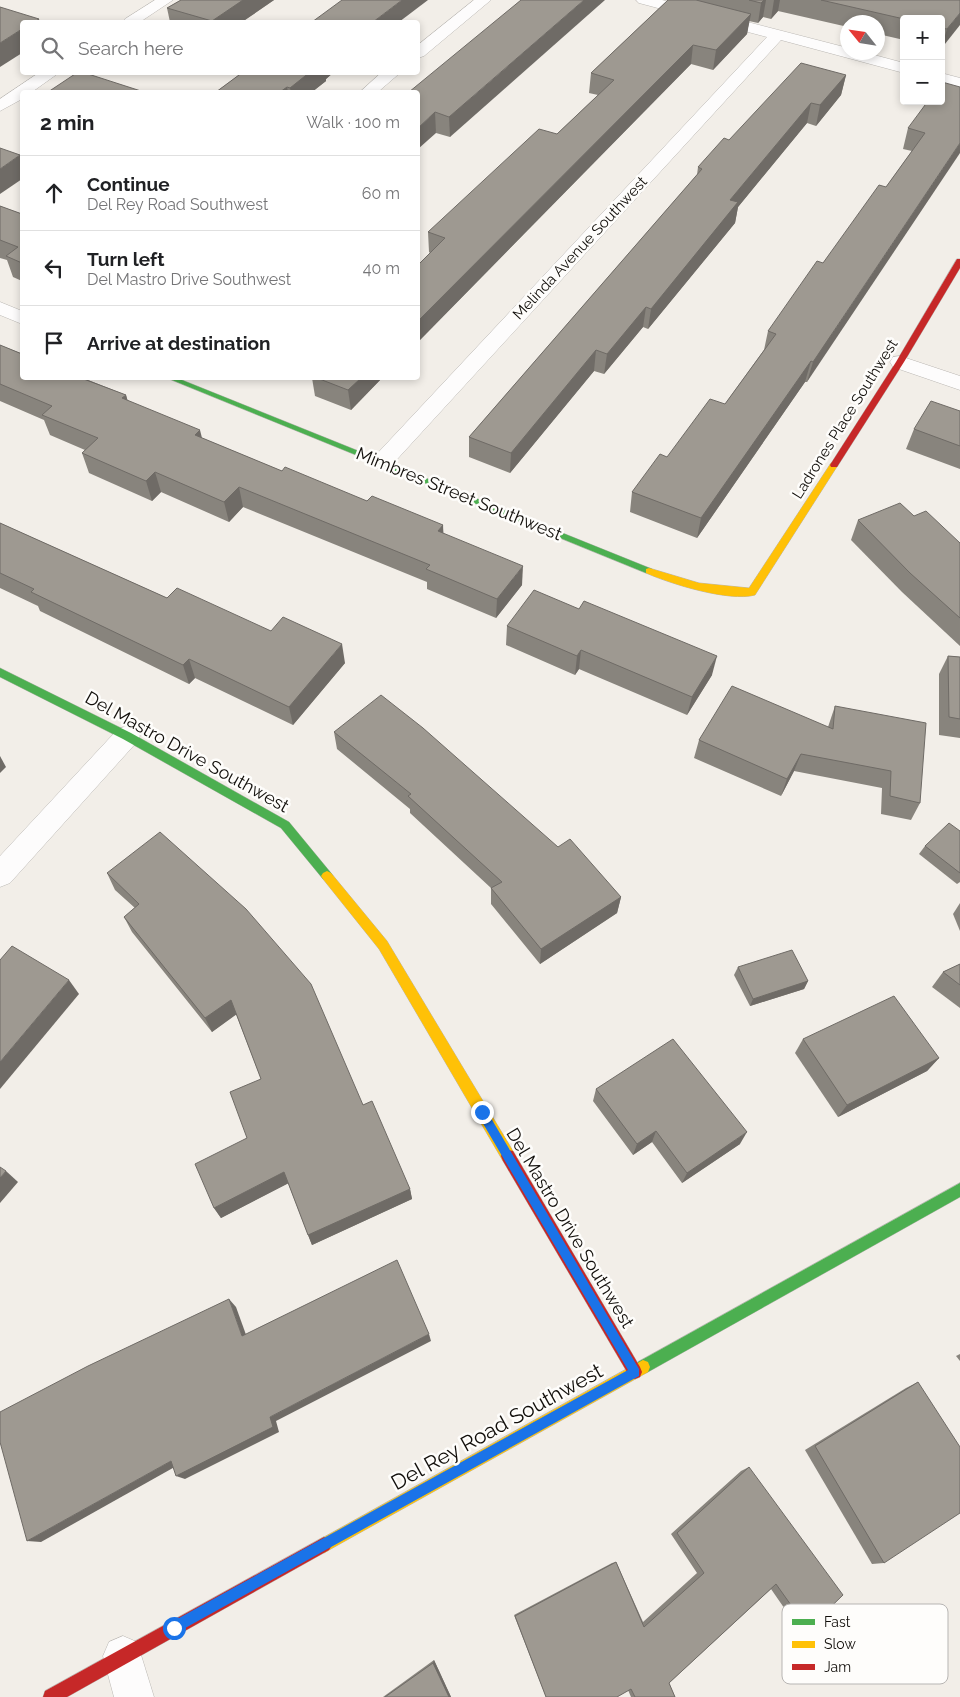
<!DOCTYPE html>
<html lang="en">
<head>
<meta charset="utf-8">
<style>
	:root { --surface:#fff; --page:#f2f2f2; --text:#202124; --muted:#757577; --line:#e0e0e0 }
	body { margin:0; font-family:Raleway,sans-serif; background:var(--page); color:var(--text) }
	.controls { position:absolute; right:15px; top:15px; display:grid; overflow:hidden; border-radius:5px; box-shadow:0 2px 8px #0003 }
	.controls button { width:45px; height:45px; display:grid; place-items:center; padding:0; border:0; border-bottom:1px solid var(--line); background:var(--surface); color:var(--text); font:25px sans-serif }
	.compass { position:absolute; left:840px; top:15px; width:45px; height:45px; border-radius:50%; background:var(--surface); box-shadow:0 2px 8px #0003; rotate:300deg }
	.stop { position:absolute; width:15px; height:15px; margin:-11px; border:4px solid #1a73e8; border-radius:50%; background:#fff }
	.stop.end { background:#1a73e8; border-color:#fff; box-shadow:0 1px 5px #0008 }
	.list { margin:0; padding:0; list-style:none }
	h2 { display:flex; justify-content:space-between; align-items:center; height:65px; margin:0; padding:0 20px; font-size:21px }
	h2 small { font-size:16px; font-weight:400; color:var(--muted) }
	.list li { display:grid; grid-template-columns:32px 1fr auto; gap:15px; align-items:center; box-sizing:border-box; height:75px; padding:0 20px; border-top:1px solid var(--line) }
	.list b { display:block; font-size:19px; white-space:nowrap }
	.list p { margin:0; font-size:16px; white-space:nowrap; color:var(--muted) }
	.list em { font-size:16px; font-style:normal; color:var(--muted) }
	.icon { flex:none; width:28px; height:28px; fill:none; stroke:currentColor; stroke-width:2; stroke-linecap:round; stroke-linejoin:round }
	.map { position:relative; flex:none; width:960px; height:1697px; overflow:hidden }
	.search { position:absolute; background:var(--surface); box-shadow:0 2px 8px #0003; left:20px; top:20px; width:400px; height:55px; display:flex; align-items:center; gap:12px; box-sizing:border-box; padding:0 18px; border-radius:5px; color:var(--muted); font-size:19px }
	.panel { position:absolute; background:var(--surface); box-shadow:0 2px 8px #0003; left:20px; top:90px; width:400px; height:290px; border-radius:5px }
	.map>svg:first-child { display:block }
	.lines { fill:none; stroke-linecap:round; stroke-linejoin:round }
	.street-casing { stroke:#bab7b3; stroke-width:1 }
	.fast-casing { stroke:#bab7b3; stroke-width:1 }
	.slow-casing { stroke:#bab7b3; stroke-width:1 }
	.jam-casing { stroke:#bab7b3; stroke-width:1 }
	.street { fill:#fdfcfc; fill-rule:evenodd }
	.fast { fill:#4caf50; fill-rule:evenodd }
	.slow { fill:#ffc107; fill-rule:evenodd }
	.jam { fill:#c62828; fill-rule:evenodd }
	.wall { fill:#88847d }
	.shaded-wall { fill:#6f6b66 }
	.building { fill:#9e9991; stroke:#6f6b66 }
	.route { fill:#1a73e8 }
	.labels { text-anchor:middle; stroke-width:5; stroke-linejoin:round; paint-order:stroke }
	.far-street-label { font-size:15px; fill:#110e0a; stroke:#fefdfb }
	.street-label { font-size:18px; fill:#110e0a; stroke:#fefdfb }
	.near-street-label { font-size:21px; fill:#110e0a; stroke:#fefdfb }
	.key { fill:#fefdfb; stroke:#b7b5b3; stroke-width:1 }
	.key-label { font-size:14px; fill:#110e0a }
</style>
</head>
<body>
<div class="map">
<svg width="960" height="1697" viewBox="0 0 960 1697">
	<rect width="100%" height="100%" fill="#f2eee8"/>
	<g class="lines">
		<defs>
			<g id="street">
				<path d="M155,0H173L140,22H123L125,19Z"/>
				<path d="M474,0H491L424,56L418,58V45Z"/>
				<path d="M636,0H662L848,48V52H863L904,63V73L781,40L390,467L382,469L374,467L371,462L374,457L767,37L639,3Z"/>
				<path d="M40,72H60L32,92H22V99L0,111V99Z"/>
				<path d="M382,72H401L378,92H360Z"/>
				<path d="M941,73L960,78V88L941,83Z"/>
				<path d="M0,302L22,311V324L0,315Z"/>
				<path d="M900,356L960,376V390L893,367L890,362L893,357Z"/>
				<path d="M127,726L136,729L140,736L136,743L10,883L0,887V856L118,729Z"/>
				<path d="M123,1636L137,1642L154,1697H114L103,1656L109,1642Z"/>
			</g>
			<g id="fast">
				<path d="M167,378H177L652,569L654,571L652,573H646Z"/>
				<path d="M0,668L131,733L289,822L331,873L333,876L331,879L327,881L323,879L281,828L123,739L0,677Z"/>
				<path d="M960,1183V1197L648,1372L643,1374L638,1372L636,1367L638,1362Z"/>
			</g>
			<g id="slow">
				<path d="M834,462L838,465L755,595C729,602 671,584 646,573V569L649,568L699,583L749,588L831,463Z"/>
				<path d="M327,871L331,873L387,941L513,1151L515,1156L513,1161L508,1162L503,1161L379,949L323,879L321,876L323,873Z"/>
				<path d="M643,1360L648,1362L650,1367L648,1372L329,1550L324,1553L319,1550L316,1545L319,1540Z"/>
			</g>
			<g id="jam">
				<path d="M957,259H960V268L904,362L837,467H831L830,465L896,362Z"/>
				<path d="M508,1150L513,1151L640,1367L642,1372L640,1377L635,1379L630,1377L503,1161L501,1156L503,1151Z"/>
				<path d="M324,1537L329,1540L332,1545L329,1550L67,1697H43L45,1691Z"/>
			</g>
		</defs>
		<use href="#street" class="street-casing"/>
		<use href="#fast" class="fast-casing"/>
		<use href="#slow" class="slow-casing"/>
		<use href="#jam" class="jam-casing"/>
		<use href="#street" class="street"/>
		<use href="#fast" class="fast"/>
		<use href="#slow" class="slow"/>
		<use href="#jam" class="jam"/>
	</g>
	<g class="wall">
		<path d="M181,0H274L242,22H170L167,8Z"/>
		<path d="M521,0L450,137L436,133L418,92Z"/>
		<path d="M668,0H960L941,49V19H904V40L878,34V22H848V27L778,11L771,19L763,17L758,23L749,21L747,34L713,70L691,64L418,342V265L430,253L429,252L428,232L557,134L598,95L589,93L591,73Z"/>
		<path d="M243,72H334L326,79V81L312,92H216Z"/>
		<path d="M846,75L841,95L816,126L807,123L738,207L735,223L648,329L643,327L604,374L594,371L510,473L469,457V437L697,175L698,167L729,140Z"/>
		<path d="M960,87L807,382H805L697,538L630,512L632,492L667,457L725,404L764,350L768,331L823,263L886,187L912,151L903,149L908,128Z"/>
		<path d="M0,206L22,214V281L13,277L7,260L0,258Z"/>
		<path d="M0,345L126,395L127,400L202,438L282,471L367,501L443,525V533L522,585L496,618L427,589V582L243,507L229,522L161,492L152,501L89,473L82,453L85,450L50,435L44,420L0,401Z"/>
		<path d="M312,378H382L351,410L315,396Z"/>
		<path d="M960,411V469L906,449L914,429Z"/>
		<path d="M914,516L960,543V646L902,592L851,540L858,520Z"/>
		<path d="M0,523L167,598L271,631L345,663L293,725L195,678L189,684L40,611L38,606L0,588Z"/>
		<path d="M579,609L712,675L687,715L579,669L575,675L506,645L507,626Z"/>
		<path d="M948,656L960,657V738L939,735V674Z"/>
		<path d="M835,706L920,803L911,820L881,814L882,788L794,771L781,796L694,758L699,740L828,727Z"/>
		<path d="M334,732L558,847L621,897L617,913L540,964L491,904V888L410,813V809L337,749Z"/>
		<path d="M960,831V882L957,884L919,854L925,846Z"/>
		<path d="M107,873L363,1105L410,1189L412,1199L312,1245L288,1183L221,1218L214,1208L247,1138L261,1079L236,1014L212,1032L132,932L124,917L135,908L115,890Z"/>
		<path d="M960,903V931L953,914Z"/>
		<path d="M960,964V1008L932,987L943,972Z"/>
		<path d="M738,967L808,981L804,989L750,1006L734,975Z"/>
		<path d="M803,1039L939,1058L927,1071L838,1117L795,1053Z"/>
		<path d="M596,1089L740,1144L682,1183L652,1142L633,1155L593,1101Z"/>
		<path d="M960,1354V1361L956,1356Z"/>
		<path d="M918,1382L884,1563L872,1564L805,1450L906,1388Z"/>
		<path d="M749,1467L808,1629L798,1628L771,1589L669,1683L675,1697H631L628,1690L617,1697H546L514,1615L612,1563L616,1562L643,1622L697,1573L671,1534L741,1471Z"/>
		<path d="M434,1660L451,1697H383Z"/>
	</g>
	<g class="shaded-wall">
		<path d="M243,0H274L242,22H212V21Z"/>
		<path d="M402,0H428L399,22H373Z"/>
		<path d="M584,0H605L450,137L449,117Z"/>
		<path d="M764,0H766L763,17L758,23L761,3Z"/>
		<path d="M774,0H780L778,11L771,19Z"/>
		<path d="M960,13V25L941,49L947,29Z"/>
		<path d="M751,14L747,34L713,70L716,50Z"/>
		<path d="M39,19L40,22H34Z"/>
		<path d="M22,29V53L0,67V43Z"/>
		<path d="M693,45L691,64L418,342V321Z"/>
		<path d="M310,72H334L326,79V81L312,92H291L290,88Z"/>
		<path d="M846,75L841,95L816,126L820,105Z"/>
		<path d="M287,87L288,92H280Z"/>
		<path d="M811,103L807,123L738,207L735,223L648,329L651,309L730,200Z"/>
		<path d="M435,112L436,133L418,149V128Z"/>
		<path d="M960,143V153L807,382L813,362Z"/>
		<path d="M20,155L22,163V179L0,194V169Z"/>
		<path d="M646,307L643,327L604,374L607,354Z"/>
		<path d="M596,350L594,371L510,473L511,453Z"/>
		<path d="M811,361L805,382L697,538L701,518Z"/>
		<path d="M361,378H382L351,410L348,390Z"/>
		<path d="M126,395L132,415L122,398Z"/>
		<path d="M200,430L205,450L195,435Z"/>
		<path d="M155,472L161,492L152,501L146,481Z"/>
		<path d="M239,487L243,507L229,522L224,502Z"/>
		<path d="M443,525L444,545L438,531Z"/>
		<path d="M523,566L522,585L496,618L497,599Z"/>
		<path d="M342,644L345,663L293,725L289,707Z"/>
		<path d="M581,650L579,669L575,675L577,656Z"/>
		<path d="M717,656L712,675L687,715L692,697Z"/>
		<path d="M189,659L195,678L189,684L183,665Z"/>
		<path d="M801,754L794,771L781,796L787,779Z"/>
		<path d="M0,756L6,767L0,773Z"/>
		<path d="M621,897L617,913L540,964L541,949Z"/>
		<path d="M69,980L79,994L0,1089V1062Z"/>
		<path d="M808,981L804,989L750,1006L753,999Z"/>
		<path d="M231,1000L237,1014L212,1032L205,1018Z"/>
		<path d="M939,1058L927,1071L838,1117L847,1105Z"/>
		<path d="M656,1131L652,1142L633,1155L637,1144Z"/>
		<path d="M747,1132L740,1144L682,1183L687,1173Z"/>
		<path d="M6,1171L18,1182L0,1203V1178Z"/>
		<path d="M284,1172L289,1183L221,1218L214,1208Z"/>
		<path d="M410,1189L412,1199L312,1245L308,1235Z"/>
		<path d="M229,1299L236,1307L249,1343L242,1336Z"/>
		<path d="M429,1334L431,1341L276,1421L279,1432L185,1479L176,1476L270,1417Z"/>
		<path d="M171,1461L180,1464L41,1542L27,1541Z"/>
		<path d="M434,1660L451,1697H449L433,1663Z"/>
	</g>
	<g class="building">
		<path d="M181,0H243L212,21L167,8Z"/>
		<path d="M342,0H402L373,22H312Z"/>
		<path d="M521,0H584L449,117L435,112L418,128V92H409Z"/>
		<path d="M668,0H696L751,14L716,50L693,45L418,321V265L445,238L428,232L539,129L557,134L614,80L591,73Z"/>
		<path d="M749,0H764L761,3Z"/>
		<path d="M821,0H960V13L947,29L941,28V19H904Z"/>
		<path d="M0,7L39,19L34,22H22V29L0,43Z"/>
		<path d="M801,63L846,75L820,105L811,103L730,200L738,202L651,309L646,307L607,354L596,350L511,453L469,437L702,169L698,167L724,138L729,140Z"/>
		<path d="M78,72H82L144,92H48Z"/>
		<path d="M243,72H310L290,88L287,87L280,92H216Z"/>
		<path d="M942,82L960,87V143L813,362L811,361L701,518L632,492L660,454L667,457L710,399L725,404L776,334L768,331L817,261L823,263L879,185L886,187L925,133L908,128L928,101H941V84Z"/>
		<path d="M0,148L20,155L0,169Z"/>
		<path d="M0,206L22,214V263L6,256L18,247L0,240Z"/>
		<path d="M0,345L22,354V378H81L126,395L122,398L200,430L195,435L282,471L285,467L367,501L372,496L443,525L438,531L523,566L497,599L426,569L430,565L239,487L224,502L155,472L146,481L82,453L98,438L42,415L52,406L0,384Z"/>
		<path d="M317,378H361L348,390Z"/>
		<path d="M931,401L960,411V446L914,429Z"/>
		<path d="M900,503L914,516L926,511L960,543V618L910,573L858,520Z"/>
		<path d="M0,523L167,598L177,588L271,631L283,617L342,644L289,707L189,659L183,665L31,592L34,589L0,573Z"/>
		<path d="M534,590L579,609L584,601L717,656L692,697L581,650L577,656L507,626Z"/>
		<path d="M948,656L960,657V719L949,717Z"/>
		<path d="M732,686L833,729L835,706L926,723L920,803L890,796L891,771L801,754L787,779L699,740Z"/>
		<path d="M381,695L423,728L558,847L570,839L621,897L541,949L491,888L502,882L408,796L411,794L334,732Z"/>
		<path d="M949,823L960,831V873L925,846Z"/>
		<path d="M160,832L246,909L311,984L363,1105L372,1101L410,1189L308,1235L284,1172L214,1208L195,1164L247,1138L230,1092L261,1079L231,1000L205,1018L124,917L139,904L107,873Z"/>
		<path d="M12,946L69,980L0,1062V960Z"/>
		<path d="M792,950L808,981L753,999L738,967Z"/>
		<path d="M960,964V985L943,972Z"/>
		<path d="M894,996L939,1058L847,1105L803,1039Z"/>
		<path d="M673,1039L747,1132L687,1173L656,1131L637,1144L596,1089Z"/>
		<path d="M0,1167L6,1171L0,1178Z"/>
		<path d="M397,1260L429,1334L270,1417L273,1427L176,1476L171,1461L27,1541L0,1442V1412L88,1366L229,1299L242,1336Z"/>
		<path d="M918,1382L960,1447V1513L884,1563L815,1446Z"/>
		<path d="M749,1467L843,1595L808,1629L776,1584L669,1683L675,1697H635L631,1689L617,1697H546L515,1616L616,1562L644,1627L704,1573L677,1533Z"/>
		<path d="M433,1663L449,1697H385Z"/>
	</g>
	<path class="route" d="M482,1107L485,1108L639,1369V1376L178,1632H170V1623L628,1370L478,1115V1108Z"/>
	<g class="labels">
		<g class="far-street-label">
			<text transform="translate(580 248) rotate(-47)" y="5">Melinda Avenue Southwest</text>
			<text transform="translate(845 419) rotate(-58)" y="5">Ladrones Place Southwest</text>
		</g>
		<g class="street-label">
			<text transform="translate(459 494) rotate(22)" y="6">Mimbres Street Southwest</text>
			<text transform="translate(187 752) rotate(29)" y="6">Del Mastro Drive Southwest</text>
			<text transform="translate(570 1228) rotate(59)" y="6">Del Mastro Drive Southwest</text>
		</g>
		<g class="near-street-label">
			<text transform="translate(497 1427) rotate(-29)" y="7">Del Rey Road Southwest</text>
		</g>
	</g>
	<rect x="782" y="1604" width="166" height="80" rx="8" class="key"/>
	<rect x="792" y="1619" width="23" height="6" fill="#4caf50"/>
	<rect x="792" y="1641" width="23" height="7" fill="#ffc107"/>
	<rect x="792" y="1664" width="23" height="6" fill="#c62828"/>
	<g class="key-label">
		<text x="824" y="1627">Fast</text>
		<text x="824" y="1649">Slow</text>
		<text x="824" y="1672">Jam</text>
	</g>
</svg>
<div class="controls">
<button>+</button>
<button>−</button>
</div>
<svg class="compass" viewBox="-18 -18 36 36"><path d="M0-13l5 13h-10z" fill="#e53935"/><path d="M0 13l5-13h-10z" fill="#757577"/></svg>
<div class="stop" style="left:174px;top:1628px"></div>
<div class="stop end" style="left:482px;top:1112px"></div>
<div class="search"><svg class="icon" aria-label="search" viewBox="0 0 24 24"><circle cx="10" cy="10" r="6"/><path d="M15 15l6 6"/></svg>Search here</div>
<section class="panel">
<h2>2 min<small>Walk · 100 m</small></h2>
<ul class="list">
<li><svg class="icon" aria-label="ahead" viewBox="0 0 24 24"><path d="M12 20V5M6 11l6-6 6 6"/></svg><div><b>Continue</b><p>Del Rey Road Southwest</p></div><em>60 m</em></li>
<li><svg class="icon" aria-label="left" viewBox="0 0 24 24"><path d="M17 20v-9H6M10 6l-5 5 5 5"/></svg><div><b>Turn left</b><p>Del Mastro Drive Southwest</p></div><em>40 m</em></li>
<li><svg class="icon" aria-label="arrive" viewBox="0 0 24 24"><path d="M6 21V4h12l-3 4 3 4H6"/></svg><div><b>Arrive at destination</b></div></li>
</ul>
</section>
</div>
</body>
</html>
